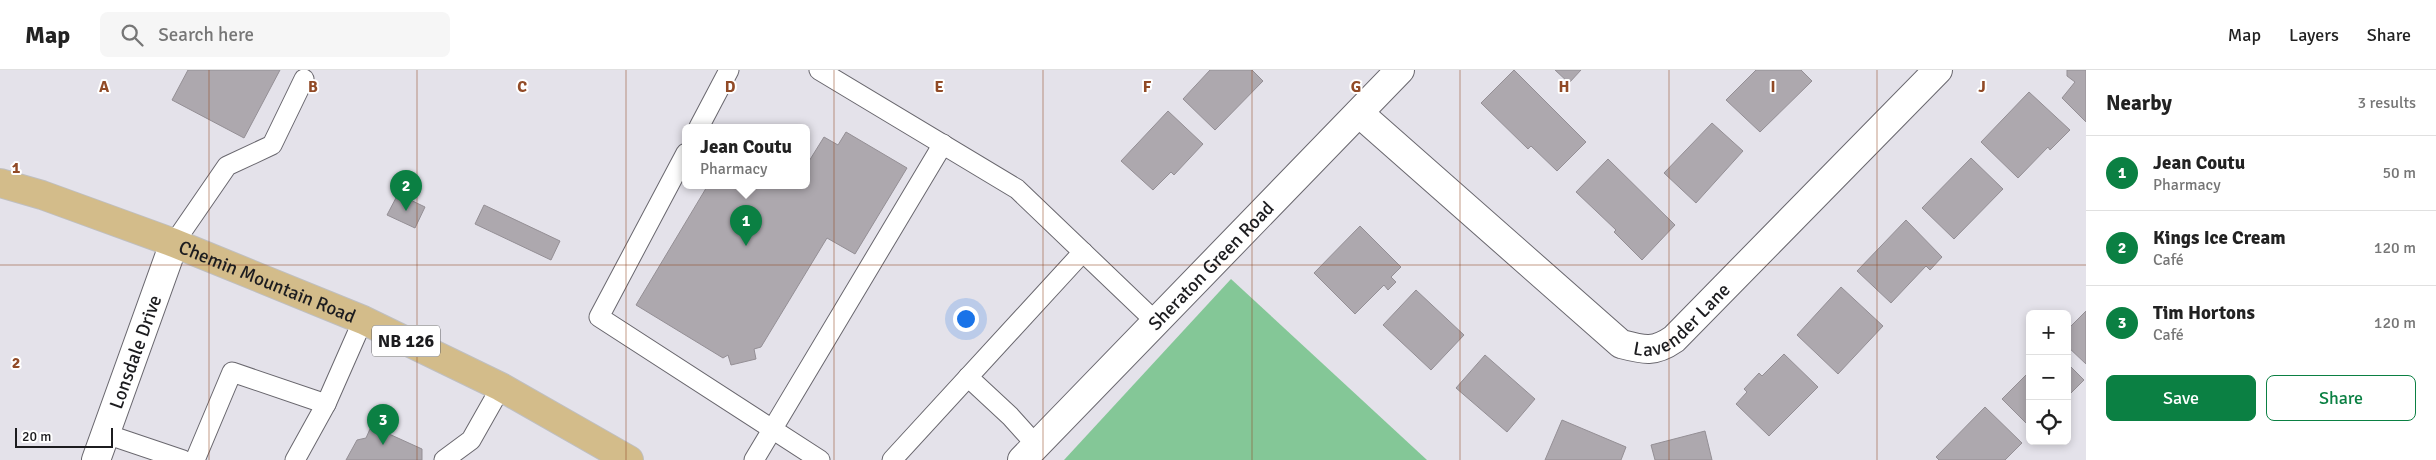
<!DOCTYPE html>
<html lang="en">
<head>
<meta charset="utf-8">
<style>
	:root { --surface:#fff; --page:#f6f6f6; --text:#222; --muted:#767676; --line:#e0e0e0; --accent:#0b8043 }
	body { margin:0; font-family:Signika,sans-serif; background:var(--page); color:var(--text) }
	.controls { position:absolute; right:15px; bottom:15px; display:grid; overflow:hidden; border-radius:8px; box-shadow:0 2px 8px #0003 }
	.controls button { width:45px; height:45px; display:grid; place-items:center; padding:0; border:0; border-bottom:1px solid var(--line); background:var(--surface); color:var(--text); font:25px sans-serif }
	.scale { position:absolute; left:15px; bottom:12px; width:98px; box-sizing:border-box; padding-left:5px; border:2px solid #1c1c1f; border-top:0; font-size:14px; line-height:18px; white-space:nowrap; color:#1c1c1f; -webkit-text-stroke:4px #fff; paint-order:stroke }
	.you { position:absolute; left:965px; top:248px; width:18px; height:18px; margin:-12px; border:4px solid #fff; border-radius:50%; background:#1a73e8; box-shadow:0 0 0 8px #1a73e833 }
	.badge { display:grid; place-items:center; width:32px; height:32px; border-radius:50%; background:var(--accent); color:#fff; font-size:16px; font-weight:700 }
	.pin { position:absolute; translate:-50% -41px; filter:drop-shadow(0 1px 2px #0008) }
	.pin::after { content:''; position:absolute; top:26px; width:18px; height:15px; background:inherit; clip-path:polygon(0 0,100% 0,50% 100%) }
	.popup { position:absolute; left:682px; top:54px; width:128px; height:65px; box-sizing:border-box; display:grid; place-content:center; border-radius:8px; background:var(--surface); filter:drop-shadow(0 1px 4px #0005); font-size:16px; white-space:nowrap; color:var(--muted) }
	.popup b { font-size:19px; color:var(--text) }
	.popup::after { content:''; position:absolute; left:50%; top:100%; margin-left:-10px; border:10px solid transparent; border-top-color:var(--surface) }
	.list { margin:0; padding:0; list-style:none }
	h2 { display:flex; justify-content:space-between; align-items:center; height:65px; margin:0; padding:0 20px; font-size:21px }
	h2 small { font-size:16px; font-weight:400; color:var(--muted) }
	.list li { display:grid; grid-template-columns:32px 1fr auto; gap:15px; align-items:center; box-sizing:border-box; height:75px; padding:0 20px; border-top:1px solid var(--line) }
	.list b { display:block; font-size:19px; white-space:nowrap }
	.list p { margin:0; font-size:16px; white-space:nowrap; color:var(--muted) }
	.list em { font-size:16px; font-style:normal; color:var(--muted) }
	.actions { display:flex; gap:10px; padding:15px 20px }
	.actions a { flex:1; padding:11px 0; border:1px solid var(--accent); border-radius:8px; text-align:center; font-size:18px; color:var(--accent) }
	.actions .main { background:var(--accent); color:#fff }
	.icon { flex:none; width:28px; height:28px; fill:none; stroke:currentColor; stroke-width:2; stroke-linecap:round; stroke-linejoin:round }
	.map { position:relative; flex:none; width:2086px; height:390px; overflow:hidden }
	header { display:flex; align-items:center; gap:30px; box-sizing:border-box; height:70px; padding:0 25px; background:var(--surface); border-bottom:1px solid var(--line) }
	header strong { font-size:24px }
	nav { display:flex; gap:28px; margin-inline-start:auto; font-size:18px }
	.search { width:350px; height:45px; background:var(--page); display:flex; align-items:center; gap:12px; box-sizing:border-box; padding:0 18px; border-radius:8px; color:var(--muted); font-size:19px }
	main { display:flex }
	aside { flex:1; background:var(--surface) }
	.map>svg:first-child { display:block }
	.green { fill:#84c797 }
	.building { fill:#ada8ae; stroke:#948f95 }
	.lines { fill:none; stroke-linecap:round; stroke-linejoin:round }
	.service-casing { stroke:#69676e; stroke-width:21 }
	.minor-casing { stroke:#69676e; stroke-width:30 }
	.primary-casing { stroke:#bfbfc0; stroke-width:30 }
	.service { stroke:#fff; stroke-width:19 }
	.minor { stroke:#fff; stroke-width:28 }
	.primary { stroke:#d3bc8a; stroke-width:28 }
	.grid { fill:none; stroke:#914a26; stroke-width:1; stroke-opacity:0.55 }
	.labels { text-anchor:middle; stroke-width:4; stroke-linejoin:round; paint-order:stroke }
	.shield { fill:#fff; stroke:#606062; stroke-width:1 }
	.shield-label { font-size:18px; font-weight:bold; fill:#1c1c1f }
	.street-label { font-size:19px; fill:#1c1c1f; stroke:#fff }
	.grid-label { font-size:16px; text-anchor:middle; font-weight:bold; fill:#914a26; stroke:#fff; stroke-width:4; stroke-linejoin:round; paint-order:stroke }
</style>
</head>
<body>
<header>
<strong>Map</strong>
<div class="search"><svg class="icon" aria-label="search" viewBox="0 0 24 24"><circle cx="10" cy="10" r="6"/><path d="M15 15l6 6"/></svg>Search here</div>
<nav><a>Map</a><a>Layers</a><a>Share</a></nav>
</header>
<main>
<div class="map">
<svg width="2086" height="390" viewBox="0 0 2086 390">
	<rect width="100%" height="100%" fill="#e4e2ea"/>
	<path class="green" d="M1231,209L1427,390H1064Z"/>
	<g class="building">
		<path d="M188,0H280L244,68L172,30Z"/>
		<path d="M1210,0H1252L1263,11L1215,60L1183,29Z"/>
		<path d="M1514,0L1586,72L1557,101L1531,76L1528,79L1481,33Z"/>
		<path d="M1555,0H1581L1569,13Z"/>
		<path d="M1756,0H1801L1812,11L1760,62L1726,30Z"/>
		<path d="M2067,0H2086V52L2062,28L2075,12L2067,6Z"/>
		<path d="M2029,22L2070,60L2050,80L2048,77L2018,108L1981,72Z"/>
		<path d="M1168,41L1203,74L1174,105L1171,102L1153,120L1121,91Z"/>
		<path d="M1712,53L1743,81L1696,133L1664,103Z"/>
		<path d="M846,62L907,98L855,184L827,168L761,277L754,279L756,289L731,295L728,285L723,288L636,235L708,115H806V96L824,67L838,75Z"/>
		<path d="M1971,88L2003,119L1954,169L1922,138Z"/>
		<path d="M1608,89L1675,155L1642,190L1614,162L1616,160L1576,122Z"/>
		<path d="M398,124L425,137L415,158L387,145Z"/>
		<path d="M484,135L560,171L551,190L475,154Z"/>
		<path d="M1906,150L1942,187L1930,200L1926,196L1891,233L1857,201Z"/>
		<path d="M1360,156L1401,197L1391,207L1396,212L1388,220L1384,215L1355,244L1314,203Z"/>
		<path d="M1841,217L1883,256L1838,304L1797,265Z"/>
		<path d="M1416,220L1464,265L1431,300L1383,255Z"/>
		<path d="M2086,241V294L2067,276V260Z"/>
		<path d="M1784,284L1818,317L1769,366L1736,334L1747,322L1744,319L1759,303L1762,306Z"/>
		<path d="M1485,285L1535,329L1507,362L1456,318Z"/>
		<path d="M2067,293L2084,310L2067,327Z"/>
		<path d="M2030,301V357L2002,329Z"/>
		<path d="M1985,337L2022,373L2005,390H1939L1936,387Z"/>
		<path d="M1562,350L1626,377L1621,390H1545Z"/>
		<path d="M370,359H378L422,379V390H346L357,370L366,368Z"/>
		<path d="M1705,361L1712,390H1655L1651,375Z"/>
	</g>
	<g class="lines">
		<defs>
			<g id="service">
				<path d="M819,0L1017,119L1156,252"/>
				<path d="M699,57L729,0"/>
				<path d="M686,83L599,247L820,390"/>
				<path d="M174,173L227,96L272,75L304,9"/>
				<path d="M968,307L1010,346L1037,376"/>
				<path d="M106,364L183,390"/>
				<path d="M195,390L232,302L326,334"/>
				<path d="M295,390L326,334L363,250"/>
				<path d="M444,390L471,370L501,317"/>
				<path d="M754,390L943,74"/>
				<path d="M892,390L1083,182"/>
			</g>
			<g id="minor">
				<path id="s1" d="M1359,43L1621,274C1644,280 1654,283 1674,269L1938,0"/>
				<path id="s2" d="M96,390L174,173"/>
				<path id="s3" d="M1022,390L1400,0"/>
			</g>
			<g id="primary">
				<path id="s4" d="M0,113L42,125L174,173L363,250L501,317L629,390"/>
			</g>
		</defs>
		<use href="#service" class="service-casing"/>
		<use href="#minor" class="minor-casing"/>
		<use href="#primary" class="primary-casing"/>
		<use href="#service" class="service"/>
		<use href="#minor" class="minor"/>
		<use href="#primary" class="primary"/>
	</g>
	<path class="grid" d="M209,0V390M417,0V390M626,0V390M834,0V390M1043,0V390M1252,0V390M1460,0V390M1669,0V390M1877,0V390M0,195H2086"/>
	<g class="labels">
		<rect class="shield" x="372" y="255.5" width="68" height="31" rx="4"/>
		<g class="shield-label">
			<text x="406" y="277">NB 126</text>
		</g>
		<g class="street-label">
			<text dy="7" stroke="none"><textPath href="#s3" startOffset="271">Sheraton Green Road</textPath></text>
			<text dy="7" stroke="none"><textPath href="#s4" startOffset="285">Chemin Mountain Road</textPath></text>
			<text dy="7" stroke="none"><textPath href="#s1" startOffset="421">Lavender Lane</textPath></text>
			<text dy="7" stroke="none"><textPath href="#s2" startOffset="115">Lonsdale Drive</textPath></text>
		</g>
	</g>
	<g class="grid-label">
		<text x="104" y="22">A</text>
		<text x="313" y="22">B</text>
		<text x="522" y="22">C</text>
		<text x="730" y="22">D</text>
		<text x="939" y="22">E</text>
		<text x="1147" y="22">F</text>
		<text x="1356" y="22">G</text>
		<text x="1564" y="22">H</text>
		<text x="1773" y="22">I</text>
		<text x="1982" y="22">J</text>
		<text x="16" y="103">1</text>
		<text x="16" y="298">2</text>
	</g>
</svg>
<div class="controls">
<button>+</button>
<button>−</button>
<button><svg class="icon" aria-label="locate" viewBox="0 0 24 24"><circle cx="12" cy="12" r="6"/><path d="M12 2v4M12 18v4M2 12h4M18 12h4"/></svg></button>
</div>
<div class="scale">20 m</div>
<div class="you"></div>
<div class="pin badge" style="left:746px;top:176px">1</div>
<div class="popup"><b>Jean Coutu</b>Pharmacy</div>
<div class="pin badge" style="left:406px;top:141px">2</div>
<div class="pin badge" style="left:383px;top:375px">3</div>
</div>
<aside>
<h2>Nearby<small>3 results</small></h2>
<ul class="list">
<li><span class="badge">1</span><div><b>Jean Coutu</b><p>Pharmacy</p></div><em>50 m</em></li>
<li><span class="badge">2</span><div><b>Kings Ice Cream</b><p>Café</p></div><em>120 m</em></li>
<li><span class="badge">3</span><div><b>Tim Hortons</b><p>Café</p></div><em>120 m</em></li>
</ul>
<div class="actions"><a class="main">Save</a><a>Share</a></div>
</aside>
</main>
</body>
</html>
